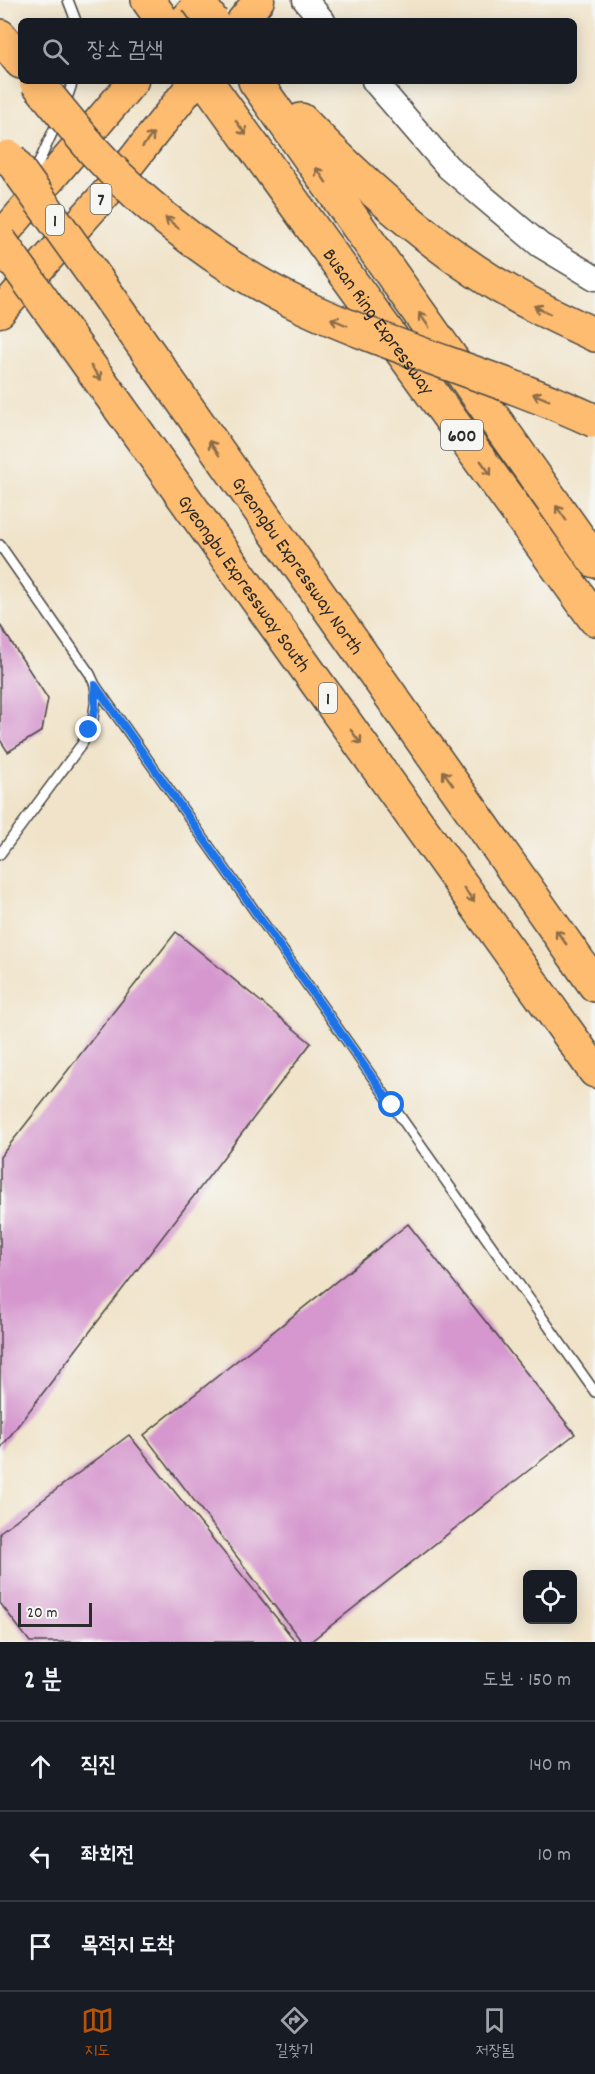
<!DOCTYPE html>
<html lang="ko">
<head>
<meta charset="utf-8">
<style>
	:root { --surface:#171b24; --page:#242831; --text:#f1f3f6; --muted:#9ea1a6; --line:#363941; --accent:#b45309 }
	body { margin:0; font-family:Dekko,"Poor Story",sans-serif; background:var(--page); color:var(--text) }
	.controls { position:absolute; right:18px; bottom:18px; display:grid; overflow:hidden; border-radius:9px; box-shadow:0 3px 15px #0003 }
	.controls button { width:54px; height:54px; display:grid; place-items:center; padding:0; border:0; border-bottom:2px solid var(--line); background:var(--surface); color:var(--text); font:30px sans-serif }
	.scale { position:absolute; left:18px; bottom:15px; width:74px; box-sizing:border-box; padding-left:6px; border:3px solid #2b2b2b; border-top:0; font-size:16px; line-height:21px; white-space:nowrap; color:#2b2b2b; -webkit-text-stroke:4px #f6f6f2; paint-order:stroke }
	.stop { position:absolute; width:18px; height:18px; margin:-14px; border:4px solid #1a73e8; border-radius:50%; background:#fff }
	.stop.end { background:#1a73e8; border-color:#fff; box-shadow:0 2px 6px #0008 }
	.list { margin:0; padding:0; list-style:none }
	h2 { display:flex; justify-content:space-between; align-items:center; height:78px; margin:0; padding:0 24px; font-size:26px }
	h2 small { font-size:20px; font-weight:400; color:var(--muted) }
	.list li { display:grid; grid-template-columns:39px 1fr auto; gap:18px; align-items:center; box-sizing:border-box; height:90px; padding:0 24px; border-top:2px solid var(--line) }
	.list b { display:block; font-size:22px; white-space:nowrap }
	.list em { font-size:20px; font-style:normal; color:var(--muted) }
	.icon { flex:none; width:33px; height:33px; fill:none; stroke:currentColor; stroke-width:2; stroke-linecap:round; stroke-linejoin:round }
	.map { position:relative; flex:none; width:595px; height:1642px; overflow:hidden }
	.search { position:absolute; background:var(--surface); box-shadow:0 3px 15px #0003; left:18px; right:18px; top:18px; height:66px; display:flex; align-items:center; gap:15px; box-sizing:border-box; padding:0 21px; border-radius:9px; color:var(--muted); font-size:22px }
	.sheet { height:348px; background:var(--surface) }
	nav { display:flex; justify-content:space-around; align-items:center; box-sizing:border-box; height:84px; border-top:2px solid var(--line); background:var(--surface); font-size:16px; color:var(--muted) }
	nav a { display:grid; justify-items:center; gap:3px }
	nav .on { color:var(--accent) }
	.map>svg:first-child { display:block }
	.building { fill:#d597ce }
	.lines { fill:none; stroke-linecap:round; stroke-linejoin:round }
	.service-casing { stroke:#494743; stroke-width:12 }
	.tertiary-casing { stroke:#494743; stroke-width:27 }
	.primary-casing { stroke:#494743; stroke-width:33 }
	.motorway-casing { stroke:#494743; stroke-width:36 }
	.service { stroke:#fff; stroke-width:9 }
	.tertiary { stroke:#fff; stroke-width:24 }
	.primary { stroke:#febc70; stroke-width:30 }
	.motorway { stroke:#febc70; stroke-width:33 }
	.motorway-bridge-casing { stroke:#494743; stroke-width:36; stroke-linecap:butt }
	.motorway-bridge { stroke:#febc70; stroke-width:33 }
	.oneway { stroke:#8a6c4a }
	.route { stroke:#1a73e8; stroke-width:8 }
	.labels { text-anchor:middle; stroke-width:4.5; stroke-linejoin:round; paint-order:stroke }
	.shield { fill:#f6f6f2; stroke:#686867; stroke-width:1.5 }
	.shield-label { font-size:18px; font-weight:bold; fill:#2b2b2b }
	.street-label { font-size:20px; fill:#2b2b2b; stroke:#f6f6f2 }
</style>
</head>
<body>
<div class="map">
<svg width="595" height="1642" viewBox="0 0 595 1642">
	<rect width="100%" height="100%" fill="#f6f6f2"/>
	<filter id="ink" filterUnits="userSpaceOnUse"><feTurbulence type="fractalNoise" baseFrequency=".0167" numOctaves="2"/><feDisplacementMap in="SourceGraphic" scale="12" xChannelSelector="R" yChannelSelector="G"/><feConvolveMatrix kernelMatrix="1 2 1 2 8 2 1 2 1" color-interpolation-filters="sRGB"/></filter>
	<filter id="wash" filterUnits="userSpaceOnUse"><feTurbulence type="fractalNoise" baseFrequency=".008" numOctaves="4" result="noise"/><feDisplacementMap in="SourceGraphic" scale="24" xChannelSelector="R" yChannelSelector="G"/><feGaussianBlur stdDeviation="1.35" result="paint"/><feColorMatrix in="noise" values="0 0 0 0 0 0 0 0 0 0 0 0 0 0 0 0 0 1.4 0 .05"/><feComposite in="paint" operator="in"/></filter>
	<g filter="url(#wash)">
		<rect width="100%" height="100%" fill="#f0e3c9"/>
		<g id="blocks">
			<g class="building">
				<path d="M0,625L48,699L42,731L8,752L0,740Z"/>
				<path d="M176,932L311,1043L0,1449V1157Z"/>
				<path d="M408,1224L575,1434L310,1642H302L144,1435Z"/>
				<path d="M129,1435L296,1642H30L0,1603V1532Z"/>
			</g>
		</g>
	</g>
	<g filter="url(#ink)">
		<use href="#blocks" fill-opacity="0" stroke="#494743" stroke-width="1.5"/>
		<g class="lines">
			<defs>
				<g id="service">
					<path d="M68,0L76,21"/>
					<path d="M65,104L73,81"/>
					<path d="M32,178L58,120"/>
					<path d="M0,545L90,674L95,685L96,697L93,719L89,730L82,744L0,854"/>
					<path d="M95,685L595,1392"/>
				</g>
				<g id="tertiary">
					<path d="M305,0L323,21"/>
					<path d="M374,81L448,167L540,245L595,278"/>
				</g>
				<g id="primary">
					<path d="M184,21L202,0"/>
					<path d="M242,21L259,0"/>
					<path d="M0,238L133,81"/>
					<path d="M0,312L109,190L195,81"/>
				</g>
				<g id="motorway">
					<path d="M148,0L163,21"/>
					<path d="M0,36L21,62"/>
					<path id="s1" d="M206,81L595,619"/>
					<path d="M255,81L595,561"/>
					<path d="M301,120C354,175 411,228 474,270C512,296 554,316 595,335"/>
					<path id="s2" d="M100,284L595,985"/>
					<path id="s3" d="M61,326L595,1071"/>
				</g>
			</defs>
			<use href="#service" class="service-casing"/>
			<use href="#tertiary" class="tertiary-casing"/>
			<use href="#primary" class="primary-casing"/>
			<use href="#motorway" class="motorway-casing"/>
			<use href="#service" class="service"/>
			<use href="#tertiary" class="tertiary"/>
			<use href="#primary" class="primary"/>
			<use href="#motorway" class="motorway"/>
			<defs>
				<g id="motorway-bridge">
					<path d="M197,0L212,21"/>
					<path d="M36,81C55,104 74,128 94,151C150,213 228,272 304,307C399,351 500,377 595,421"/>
					<path d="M9,157L100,284"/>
					<path d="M0,241L61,326"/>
				</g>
			</defs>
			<use href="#motorway-bridge" class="motorway-bridge-casing"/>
			<use href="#motorway-bridge" class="motorway-bridge"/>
		</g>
		<defs><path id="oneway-shaft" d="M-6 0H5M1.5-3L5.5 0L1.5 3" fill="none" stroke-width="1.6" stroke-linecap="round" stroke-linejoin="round" transform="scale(1.5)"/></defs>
		<g class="oneway">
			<use href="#oneway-shaft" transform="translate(241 128) rotate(54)"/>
			<use href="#oneway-shaft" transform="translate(148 140) rotate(-52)"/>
			<use href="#oneway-shaft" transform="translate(321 175) rotate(-125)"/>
			<use href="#oneway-shaft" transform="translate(172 223) rotate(-141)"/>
			<use href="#oneway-shaft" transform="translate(542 310) rotate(-153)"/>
			<use href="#oneway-shaft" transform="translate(424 320) rotate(-125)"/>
			<use href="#oneway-shaft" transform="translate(339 322) rotate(-157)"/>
			<use href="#oneway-shaft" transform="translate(96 373) rotate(54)"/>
			<use href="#oneway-shaft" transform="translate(541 397) rotate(-158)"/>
			<use href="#oneway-shaft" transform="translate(214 448) rotate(-125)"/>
			<use href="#oneway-shaft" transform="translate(486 468) rotate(54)"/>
			<use href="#oneway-shaft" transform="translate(561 513) rotate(-125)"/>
			<use href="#oneway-shaft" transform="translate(356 737) rotate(54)"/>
			<use href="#oneway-shaft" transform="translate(448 778) rotate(-125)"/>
			<use href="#oneway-shaft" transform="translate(469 895) rotate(54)"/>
			<use href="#oneway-shaft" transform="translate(561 937) rotate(-126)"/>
		</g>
	</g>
	<g class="lines" filter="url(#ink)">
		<path class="route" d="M89,730L95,709V685L392,1105"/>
	</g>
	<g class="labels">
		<g class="shield">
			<rect x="90.5" y="184" width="21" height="30" rx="4.5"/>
			<rect x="46" y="205" width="18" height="30" rx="4.5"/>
			<rect x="441" y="420" width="42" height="30" rx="4.5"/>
			<rect x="319" y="683" width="18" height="30" rx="4.5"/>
		</g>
		<g class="shield-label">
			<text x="101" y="205">7</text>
			<text x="55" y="226">1</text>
			<text x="462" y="441">600</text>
			<text x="328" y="704">1</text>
		</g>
		<g class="street-label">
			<text dy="7" stroke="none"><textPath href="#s1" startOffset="296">Busan Ring Expressway</textPath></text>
			<text dy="7" stroke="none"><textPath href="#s2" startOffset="344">Gyeongbu Expressway North</textPath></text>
			<text dy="7" stroke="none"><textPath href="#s3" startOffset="316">Gyeongbu Expressway South</textPath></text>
		</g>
	</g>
</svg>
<div class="controls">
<button><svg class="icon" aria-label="locate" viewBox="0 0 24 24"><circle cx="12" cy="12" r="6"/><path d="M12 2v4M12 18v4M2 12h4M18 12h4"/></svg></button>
</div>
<div class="scale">20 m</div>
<div class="stop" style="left:392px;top:1105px"></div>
<div class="stop end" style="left:89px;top:730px"></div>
<div class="search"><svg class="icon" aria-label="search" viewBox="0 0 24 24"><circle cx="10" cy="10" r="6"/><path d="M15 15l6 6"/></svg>장소 검색</div>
</div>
<section class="sheet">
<h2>2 분<small>도보 · 150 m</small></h2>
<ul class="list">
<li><svg class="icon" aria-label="ahead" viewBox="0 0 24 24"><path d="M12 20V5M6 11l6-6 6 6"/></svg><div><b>직진</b></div><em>140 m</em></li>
<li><svg class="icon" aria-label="left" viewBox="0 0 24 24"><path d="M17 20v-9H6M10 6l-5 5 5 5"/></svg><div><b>좌회전</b></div><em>10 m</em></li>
<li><svg class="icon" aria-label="arrive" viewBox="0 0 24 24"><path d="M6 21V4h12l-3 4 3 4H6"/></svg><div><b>목적지 도착</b></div></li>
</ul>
</section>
<nav>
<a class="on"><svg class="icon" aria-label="map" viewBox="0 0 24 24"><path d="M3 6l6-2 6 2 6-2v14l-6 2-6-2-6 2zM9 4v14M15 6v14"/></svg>지도</a>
<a><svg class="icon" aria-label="directions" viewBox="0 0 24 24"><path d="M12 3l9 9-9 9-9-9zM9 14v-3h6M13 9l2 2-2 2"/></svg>길찾기</a>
<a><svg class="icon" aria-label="saved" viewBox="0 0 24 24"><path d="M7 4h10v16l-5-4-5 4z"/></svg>저장됨</a>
</nav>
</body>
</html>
